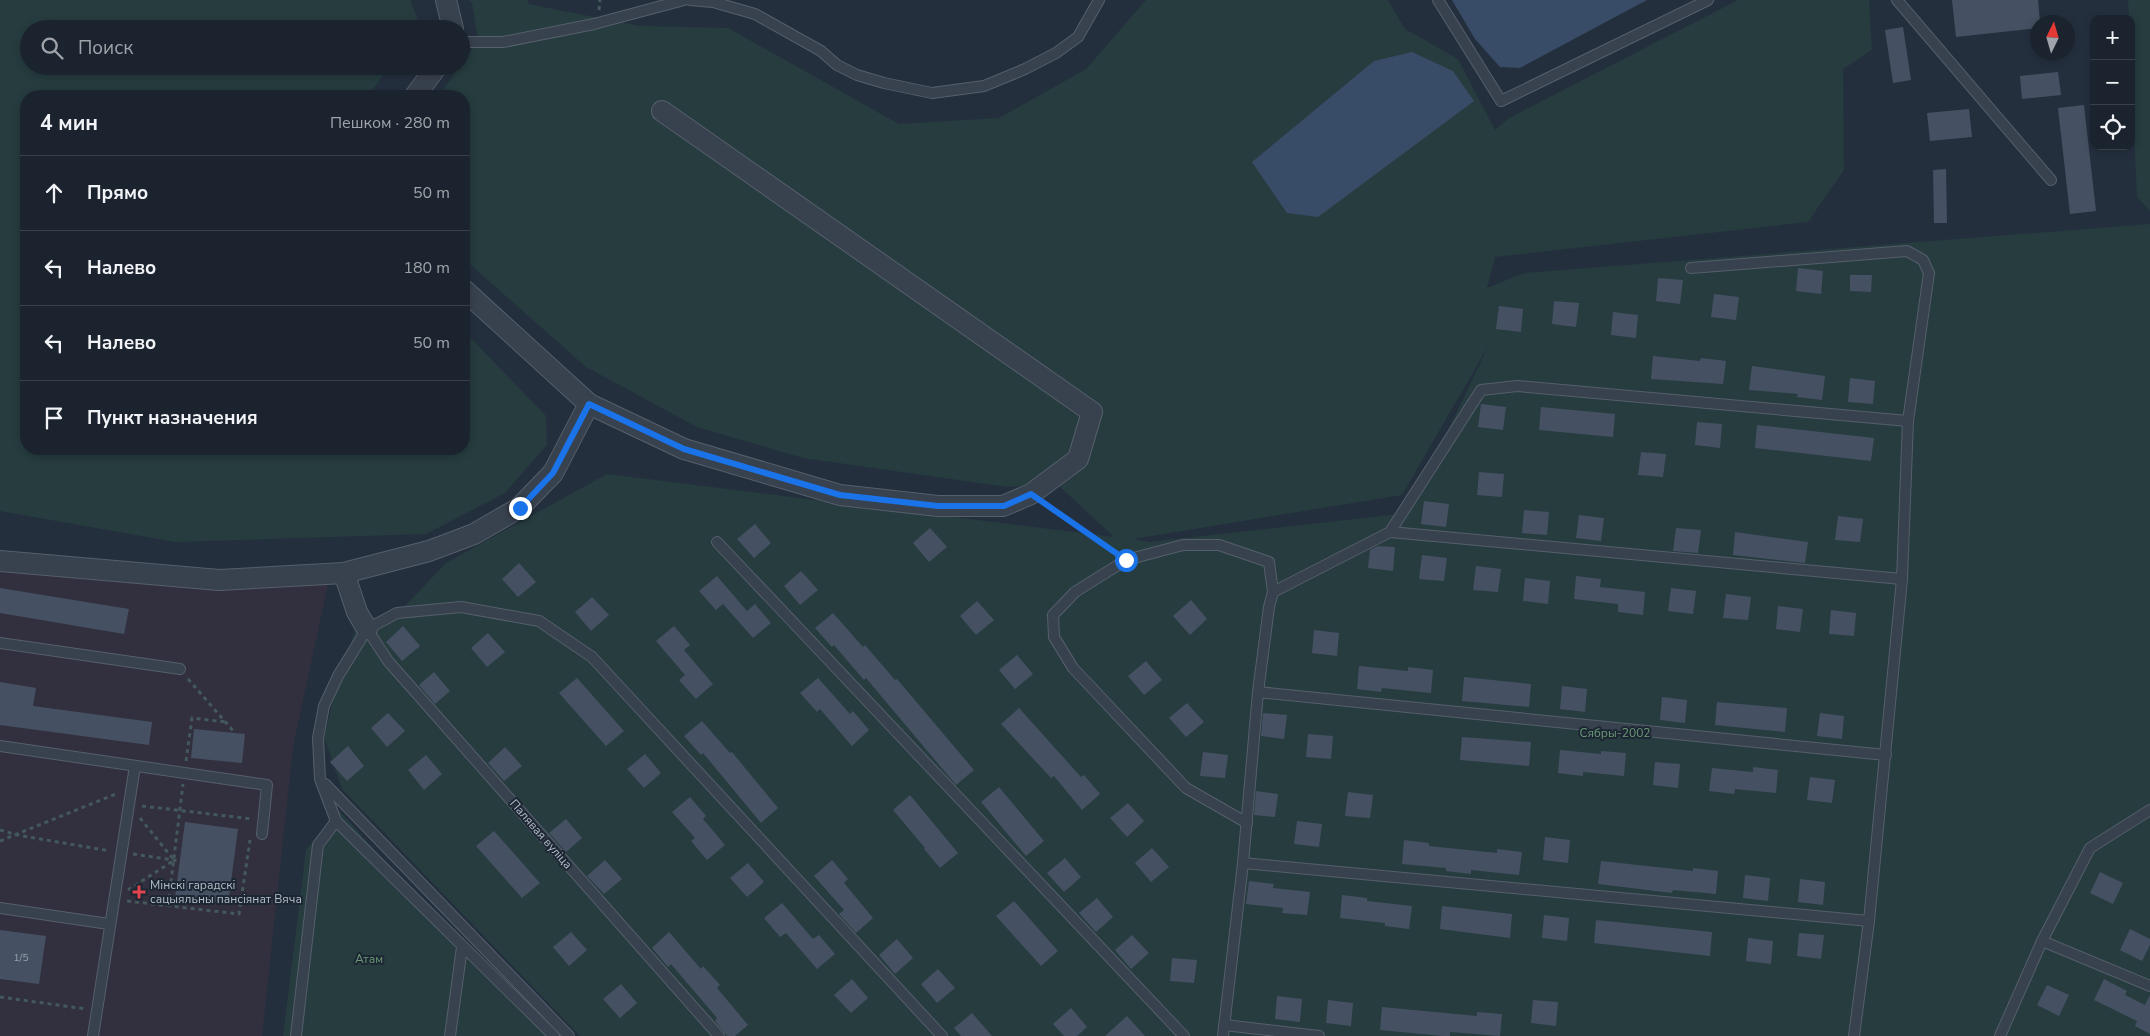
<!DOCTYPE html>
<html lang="ru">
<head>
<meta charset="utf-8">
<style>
	:root { --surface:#1b232e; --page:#282f3a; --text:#f1f3f6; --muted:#a0a4aa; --line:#39404a }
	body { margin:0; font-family:"Nunito Sans",sans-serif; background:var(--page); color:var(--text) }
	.controls { position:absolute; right:15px; top:15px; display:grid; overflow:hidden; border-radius:10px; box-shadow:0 2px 8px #0003 }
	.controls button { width:45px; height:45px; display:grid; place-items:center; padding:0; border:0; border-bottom:1px solid var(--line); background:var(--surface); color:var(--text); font:25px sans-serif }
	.compass { position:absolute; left:2030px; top:15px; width:45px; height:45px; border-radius:50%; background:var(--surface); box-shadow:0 2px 8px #0003; rotate:5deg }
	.stop { position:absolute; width:15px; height:15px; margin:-11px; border:4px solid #1a73e8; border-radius:50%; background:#fff }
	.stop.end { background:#1a73e8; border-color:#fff; box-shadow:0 1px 5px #0008 }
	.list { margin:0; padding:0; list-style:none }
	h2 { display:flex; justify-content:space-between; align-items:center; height:65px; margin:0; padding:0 20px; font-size:21px }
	h2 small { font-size:16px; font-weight:400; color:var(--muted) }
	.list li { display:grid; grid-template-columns:32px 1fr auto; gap:15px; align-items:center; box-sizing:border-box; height:75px; padding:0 20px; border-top:1px solid var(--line) }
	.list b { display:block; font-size:19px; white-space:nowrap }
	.list em { font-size:16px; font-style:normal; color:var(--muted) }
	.icon { flex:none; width:28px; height:28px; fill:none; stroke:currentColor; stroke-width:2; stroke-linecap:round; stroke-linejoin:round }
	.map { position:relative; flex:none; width:2150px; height:1036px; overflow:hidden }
	.search { position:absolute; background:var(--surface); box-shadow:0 2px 8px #0003; left:20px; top:20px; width:450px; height:55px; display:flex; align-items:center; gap:12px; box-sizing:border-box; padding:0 18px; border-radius:28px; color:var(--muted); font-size:19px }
	.panel { position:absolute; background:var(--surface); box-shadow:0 2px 8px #0003; left:20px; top:90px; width:450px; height:365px; border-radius:20px }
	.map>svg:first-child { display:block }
	.medical { fill:#32303f }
	.green { fill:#263c3f; fill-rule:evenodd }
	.water { fill:#394c67 }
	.building { fill:#455162 }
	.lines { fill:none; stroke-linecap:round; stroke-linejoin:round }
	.lane-casing { stroke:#565f6c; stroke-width:12 }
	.street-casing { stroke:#565f6c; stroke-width:22 }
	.path { stroke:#44595c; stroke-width:3; stroke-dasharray:4 4; stroke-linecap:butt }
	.lane { stroke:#38414e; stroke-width:10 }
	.street { stroke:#38414e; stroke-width:20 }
	.route { stroke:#1a73e8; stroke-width:6 }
	.health-dot { fill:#e0444e; stroke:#1d2633; stroke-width:2 }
	.labels { text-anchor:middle; stroke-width:4; stroke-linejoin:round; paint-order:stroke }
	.number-label { font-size:10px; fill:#98a1af }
	.park-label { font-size:12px; fill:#6b9a76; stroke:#1d2633 }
	.street-label { font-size:12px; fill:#b4bcc9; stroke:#1d2633 }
	.poi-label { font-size:12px; fill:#b4bcc9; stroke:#1d2633; text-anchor:start }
</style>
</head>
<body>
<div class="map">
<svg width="2150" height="1036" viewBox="0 0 2150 1036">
	<rect width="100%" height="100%" fill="#242f3e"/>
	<path class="medical" d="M0,569L231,587L328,584L293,747L262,1036H0Z"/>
	<g class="green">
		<path d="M0,0H410L420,24L417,29H29V66H390L368,96H26V449H464V331L546,416L547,445L505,493L426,534L175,542L0,511Z"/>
		<path d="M468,0H528V4L640,26L728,28L899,124L999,118L1086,69L1146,0H1388L1405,29L1458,59L1495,130L1509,118L1738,0H1869L1872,50L1843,69L1844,170L1808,222L1495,257L1487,288L1524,273L2150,224V1036H580L342,789L324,737L334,697L356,627L406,605L446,563L607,474L1114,537L1057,484L1007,487L803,458L697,427L586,367L464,259V96H439L478,40L472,3ZM1489,345L1408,513L1149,542L1133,539L1402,495Z"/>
		<path d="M2128,0H2150V211L2137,197L2131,71V19H2129Z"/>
		<path d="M339,810L452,937L554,1036H283L306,850Z"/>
	</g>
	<g class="water">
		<path d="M1452,0H1647L1520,68L1500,67L1475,39Z"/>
		<path d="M1412,52L1453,71L1474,101L1318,217L1287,213L1252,162L1374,61Z"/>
	</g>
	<g class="building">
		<path d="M1952,0H2038L2040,22H2038V28L1956,37Z"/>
		<path d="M1903,27L1911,80L1893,83L1885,30Z"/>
		<path d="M2058,72L2061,95L2022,99L2020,76Z"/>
		<path d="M2084,105L2096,211L2070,214L2058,108Z"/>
		<path d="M1969,109L1972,137L1930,141L1927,113Z"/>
		<path d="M1946,169L1947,223H1934L1933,170Z"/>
		<path d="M1798,268L1823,271L1821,294L1796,291Z"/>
		<path d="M1850,275H1872L1871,292L1850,291Z"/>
		<path d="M1658,278L1683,280L1680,304L1656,301Z"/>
		<path d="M1714,294L1739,297L1736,320L1711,317Z"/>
		<path d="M1554,301L1579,303L1576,327L1552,324Z"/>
		<path d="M1499,306L1523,309L1521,332L1496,329Z"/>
		<path d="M1613,312L1638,315L1636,338L1611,335Z"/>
		<path d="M1653,356L1700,361L1701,358L1726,361L1723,384L1651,379Z"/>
		<path d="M1752,366L1825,376L1822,400L1797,397L1798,394L1749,390Z"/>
		<path d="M1850,378L1875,381L1873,404L1848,402Z"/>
		<path d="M1481,404L1506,407L1503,430L1478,427Z"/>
		<path d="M1541,407L1615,414L1613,437L1539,430Z"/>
		<path d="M1697,422L1722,424L1720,448L1695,445Z"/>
		<path d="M1757,425L1874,438L1871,461L1755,448Z"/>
		<path d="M1641,452L1666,454L1663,477L1638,475Z"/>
		<path d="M1479,472L1504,474L1502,497L1477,495Z"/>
		<path d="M1424,501L1449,504L1446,527L1421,524Z"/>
		<path d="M1524,510L1549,512L1547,535L1522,533Z"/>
		<path d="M1579,515L1604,518L1601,541L1576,538Z"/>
		<path d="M1838,516L1863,519L1860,542L1835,540Z"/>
		<path d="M755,524L771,543L754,558L737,539Z"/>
		<path d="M930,528L947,547L929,562L913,543Z"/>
		<path d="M1676,528L1701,530L1698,553L1673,551Z"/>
		<path d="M1735,532L1808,542L1805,563L1733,555Z"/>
		<path d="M1378,546L1395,547L1393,571L1368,568L1370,550Z"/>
		<path d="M1422,555L1447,558L1444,581L1419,579Z"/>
		<path d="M519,563L536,582L518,597L502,579Z"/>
		<path d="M1476,566L1501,569L1498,592L1473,590Z"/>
		<path d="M801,571L818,590L800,605L784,586Z"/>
		<path d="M717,576L747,611L755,604L771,623L753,638L723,604L716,610L699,591Z"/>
		<path d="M1576,576L1601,579L1600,587L1645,592L1643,615L1618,612V604L1574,599Z"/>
		<path d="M1525,578L1550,581L1548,604L1523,601Z"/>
		<path d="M0,588L129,609L124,634L0,613Z"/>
		<path d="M1671,588L1696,591L1693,614L1668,611Z"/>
		<path d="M1726,594L1751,597L1748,620L1723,618Z"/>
		<path d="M592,597L609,615L591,631L575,612Z"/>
		<path d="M1191,600L1207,619L1190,635L1173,616Z"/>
		<path d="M977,601L994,620L976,635L960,616Z"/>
		<path d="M1778,606L1803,609L1800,632L1776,629Z"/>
		<path d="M1831,610L1856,613L1854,636L1829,634Z"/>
		<path d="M833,613L863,647L865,645L895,680L897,679L974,770L956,785L866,678L864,680L834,645L832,647L815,628Z"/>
		<path d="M403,626L420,646L402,661L386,642Z"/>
		<path d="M674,626L690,645L684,650L713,684L696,699L679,680L685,675L656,641Z"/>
		<path d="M1314,630L1339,633L1337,656L1312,653Z"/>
		<path d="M488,633L505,652L487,667L471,648Z"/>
		<path d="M1017,655L1033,674L1015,689L999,670Z"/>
		<path d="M1146,661L1162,680L1144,695L1128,676Z"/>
		<path d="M1359,666L1408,671V667L1433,670L1431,693L1382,688L1381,692L1357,689Z"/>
		<path d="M434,672L450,691L435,704L419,685Z"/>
		<path d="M1464,677L1531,684L1529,707L1462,701Z"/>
		<path d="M577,678L624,731L606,746L559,693Z"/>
		<path d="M818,678L850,714L853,711L869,730L852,746L820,709L817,712L800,693Z"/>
		<path d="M0,682L36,688L33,706L152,722L149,745L0,725Z"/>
		<path d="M1562,686L1587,689L1585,712L1560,709Z"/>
		<path d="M1662,697L1687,700L1685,723L1660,720Z"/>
		<path d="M1717,702L1787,708L1785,732L1715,725Z"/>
		<path d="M1187,703L1204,722L1186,737L1169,718Z"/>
		<path d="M1019,708L1081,777L1084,775L1100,794L1082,810L1054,776L1051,778L1001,724Z"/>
		<path d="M388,713L405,731L387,747L371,728Z"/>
		<path d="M1263,713L1287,715L1284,739L1261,736Z"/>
		<path d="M1820,713L1844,716L1842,739L1817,736Z"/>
		<path d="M702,721L730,753L732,752L778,808L761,823L703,753L701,755L684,736Z"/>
		<path d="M194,729L245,734L242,763L191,758Z"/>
		<path d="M1308,734L1333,736L1331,759L1306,757Z"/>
		<path d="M1462,737L1531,742L1529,766L1460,760Z"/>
		<path d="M348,746L364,766L347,781L330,762Z"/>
		<path d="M505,747L522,766L504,781L488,763Z"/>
		<path d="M1560,750L1601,754V751L1626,753L1624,776L1583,772V776L1558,773Z"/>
		<path d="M1203,752L1228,755L1225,778L1200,776Z"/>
		<path d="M645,754L661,773L644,788L627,769Z"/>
		<path d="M426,755L442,774L424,790L408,770Z"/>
		<path d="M1655,762L1680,764L1678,788L1653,785Z"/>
		<path d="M1753,767L1778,770L1776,793L1735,789L1734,794L1709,791L1712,768L1753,772Z"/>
		<path d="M1810,777L1835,780L1832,803L1807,800Z"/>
		<path d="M999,787L1044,841L1026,856L981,802Z"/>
		<path d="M1256,791L1278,794L1275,817L1254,815Z"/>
		<path d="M1348,792L1373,795L1370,818L1345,816Z"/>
		<path d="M910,795L958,853L940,868L924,849L925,848L893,810Z"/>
		<path d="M690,797L706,816L703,819L725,845L707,860L691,841L695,838L672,812Z"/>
		<path d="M1128,803L1144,821L1127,837L1110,818Z"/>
		<path d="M566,819L582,838L566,852L549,833Z"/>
		<path d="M1297,821L1322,824L1319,847L1294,844Z"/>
		<path d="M185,822L238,829L228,904L175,897Z"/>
		<path d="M494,831L540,883L522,898L476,846Z"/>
		<path d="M1545,837L1570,840L1568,863L1543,860Z"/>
		<path d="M1404,840L1429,843V846L1497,853V849L1522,852L1519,875L1471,870V874L1446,871V868L1402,864Z"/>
		<path d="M1152,848L1169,867L1151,882L1135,863Z"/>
		<path d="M1065,858L1081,877L1064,892L1047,873Z"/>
		<path d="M605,860L622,879L604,894L587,876Z"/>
		<path d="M832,860L848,879L844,883L873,918L856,933L839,914L844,910L814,876Z"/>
		<path d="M1601,861L1693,871V868L1718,871L1716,894L1673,890L1672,893L1598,884Z"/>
		<path d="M748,863L764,882L747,897L730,878Z"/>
		<path d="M2100,872L2123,883L2113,904L2090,893Z"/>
		<path d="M1745,875L1770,878L1768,901L1743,898Z"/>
		<path d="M1800,879L1825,882L1823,905L1798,902Z"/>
		<path d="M1249,881L1274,884L1273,888L1310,892L1307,915L1282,913L1283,908L1246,904Z"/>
		<path d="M1342,895L1367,898V901L1412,906L1409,929L1385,926V923L1340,918Z"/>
		<path d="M1097,898L1113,917L1096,932L1079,913Z"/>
		<path d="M1014,901L1058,951L1041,966L996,916Z"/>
		<path d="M782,903L813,939L819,935L835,954L817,969L786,933L780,937L764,918Z"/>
		<path d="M1442,906L1512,914L1510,938L1440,929Z"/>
		<path d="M1544,915L1569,918L1567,941L1542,938Z"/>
		<path d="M1596,920L1712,932L1710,956L1594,943Z"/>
		<path d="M2130,929L2150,939V945L2142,961L2120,950Z"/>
		<path d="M0,930L46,936L39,984L0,979Z"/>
		<path d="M571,932L587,950L569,966L553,947Z"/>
		<path d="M669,932L701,969L703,966L720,985L717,988L748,1025L735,1036H727L715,1021L717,1018L671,964L668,967L652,948Z"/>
		<path d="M1799,933L1824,935L1821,959L1797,956Z"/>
		<path d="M1132,935L1149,953L1131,969L1115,950Z"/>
		<path d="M1748,938L1773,941L1771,964L1746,961Z"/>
		<path d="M897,939L913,958L895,974L879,955Z"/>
		<path d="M1172,958L1197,960L1194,983L1170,981Z"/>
		<path d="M938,969L955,988L937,1003L921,984Z"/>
		<path d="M852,979L868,998L851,1013L834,995Z"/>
		<path d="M2104,979L2127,991L2125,995L2145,1005L2150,995V1034L2135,1026L2137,1021L2094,1000Z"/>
		<path d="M621,984L637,1003L620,1018L603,999Z"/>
		<path d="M2047,985L2069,995L2059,1016L2037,1005Z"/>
		<path d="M1277,996L1302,999L1300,1022L1275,1019Z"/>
		<path d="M1328,1000L1353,1003L1351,1026L1326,1023Z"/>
		<path d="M1533,1000L1558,1002L1556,1026L1531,1023Z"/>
		<path d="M1382,1007L1477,1016V1012L1502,1014L1500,1036L1450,1032V1036H1443L1380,1030Z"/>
		<path d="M1071,1008L1087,1027L1077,1036H1064L1053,1024Z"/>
		<path d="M972,1013L992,1036H961L954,1028Z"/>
		<path d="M1127,1016L1145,1036H1105Z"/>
	</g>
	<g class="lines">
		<defs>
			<g id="lane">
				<path d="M690,0L713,2L755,14L821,51L837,65L857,75L884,83L932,93L984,86L1025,69L1056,53L1078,37L1099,0"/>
				<path d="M1438,0L1501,101L1708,0"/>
				<path d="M1897,0L2051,180"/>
				<path d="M461,42H503L594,24L684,0"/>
				<path d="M1691,268L1907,251L1923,260L1929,273L1908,421L1902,579L1869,921L1854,1036"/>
				<path d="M1390,532L1902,579"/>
				<path d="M717,542L1184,1036"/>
				<path d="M367,629L388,661L719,1036"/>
				<path d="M0,643L180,669"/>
				<path d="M1258,692L1886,755"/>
				<path d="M0,746L267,785L262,834"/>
				<path d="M325,784L569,1036"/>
				<path d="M336,821L554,1036"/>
				<path d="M1247,823L1186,788L1073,668L1054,637L1053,615L1075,592L1126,560L1183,545H1219L1269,562L1273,592"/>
				<path d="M1243,863L1869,921"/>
				<path d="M0,908L109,924"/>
				<path d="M2042,941L2150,986"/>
				<path d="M1224,1025L1319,1036"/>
				<path d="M93,1036L135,766"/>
				<path d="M296,1036L318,845L336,821L320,779L318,738L324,706L338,676L367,629L397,613L461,607L539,621L592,657L942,1036"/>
				<path d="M450,1036L462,947"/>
				<path d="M1223,1036L1243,863L1258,692L1269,607L1273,592L1390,532L1481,390L1517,386L1908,421"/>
				<path d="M2000,1036L2042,941L2090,848L2150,810"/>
			</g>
			<g id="street">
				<path d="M446,0L453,29"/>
				<path d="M415,96L437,66"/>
				<path d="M464,290L589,404L684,449L840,495L938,506H1003L1031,494L1078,459L1092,412L662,111"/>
				<path d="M0,561L219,580L344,573L429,551L474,534L519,508L553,473L589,404"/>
				<path d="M344,573L357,612L367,629"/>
			</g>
		</defs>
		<use href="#lane" class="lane-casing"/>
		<use href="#street" class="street-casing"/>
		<g class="path">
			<path d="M599,10L600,0"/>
			<path d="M1046,505L1115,552"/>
			<path d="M188,679L235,733"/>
			<path d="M186,761L192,718L226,722"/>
			<path d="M142,806L252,819"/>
			<path d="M140,818L174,860"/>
			<path d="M0,830L17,835L110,851"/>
			<path d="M0,841L118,793"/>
			<path d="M133,854L180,861"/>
			<path d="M128,890L173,861"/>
			<path d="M127,901L239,914L250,840"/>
			<path d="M168,906L183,784"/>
			<path d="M0,997L86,1009"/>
		</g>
		<use href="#lane" class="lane"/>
		<use href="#street" class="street"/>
	</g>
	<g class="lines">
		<path class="route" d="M520,508L553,473L589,404L684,449L840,495L938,506H1004L1031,494L1126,560"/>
	</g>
	<path class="health-dot" d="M136.5 884.5h5v5h5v5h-5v5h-5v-5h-5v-5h5z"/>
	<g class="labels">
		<g class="number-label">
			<text x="21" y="961">1/5</text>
		</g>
		<g class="park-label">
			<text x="1615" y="737">Сябры-2002</text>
			<text x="369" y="963">Атам</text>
		</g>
		<g class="street-label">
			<text transform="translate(541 834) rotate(49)" y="4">Палявая вуліца</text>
		</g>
		<g class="poi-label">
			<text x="150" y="889">Мінскі гарадскі<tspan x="150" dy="14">сацыяльны пансіянат Вяча</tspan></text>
		</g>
	</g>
</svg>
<div class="controls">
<button>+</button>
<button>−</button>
<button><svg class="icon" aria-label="locate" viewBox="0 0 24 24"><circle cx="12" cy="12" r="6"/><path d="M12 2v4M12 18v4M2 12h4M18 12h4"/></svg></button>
</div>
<svg class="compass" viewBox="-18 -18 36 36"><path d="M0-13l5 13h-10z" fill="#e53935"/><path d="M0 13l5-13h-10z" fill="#a0a4aa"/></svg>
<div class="stop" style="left:1126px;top:560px"></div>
<div class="stop end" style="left:520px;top:508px"></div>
<div class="search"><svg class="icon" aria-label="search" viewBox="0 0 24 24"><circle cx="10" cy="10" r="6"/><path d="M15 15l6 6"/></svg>Поиск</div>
<section class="panel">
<h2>4 мин<small>Пешком · 280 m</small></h2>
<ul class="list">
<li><svg class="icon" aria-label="ahead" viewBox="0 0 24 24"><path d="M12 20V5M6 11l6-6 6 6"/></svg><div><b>Прямо</b></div><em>50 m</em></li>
<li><svg class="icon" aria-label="left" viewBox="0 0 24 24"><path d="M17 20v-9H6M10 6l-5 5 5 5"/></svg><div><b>Налево</b></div><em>180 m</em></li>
<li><svg class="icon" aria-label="left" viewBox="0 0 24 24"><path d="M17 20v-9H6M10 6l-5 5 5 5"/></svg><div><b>Налево</b></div><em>50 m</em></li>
<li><svg class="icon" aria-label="arrive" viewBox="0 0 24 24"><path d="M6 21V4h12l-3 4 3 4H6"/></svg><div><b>Пункт назначения</b></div></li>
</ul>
</section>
</div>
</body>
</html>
